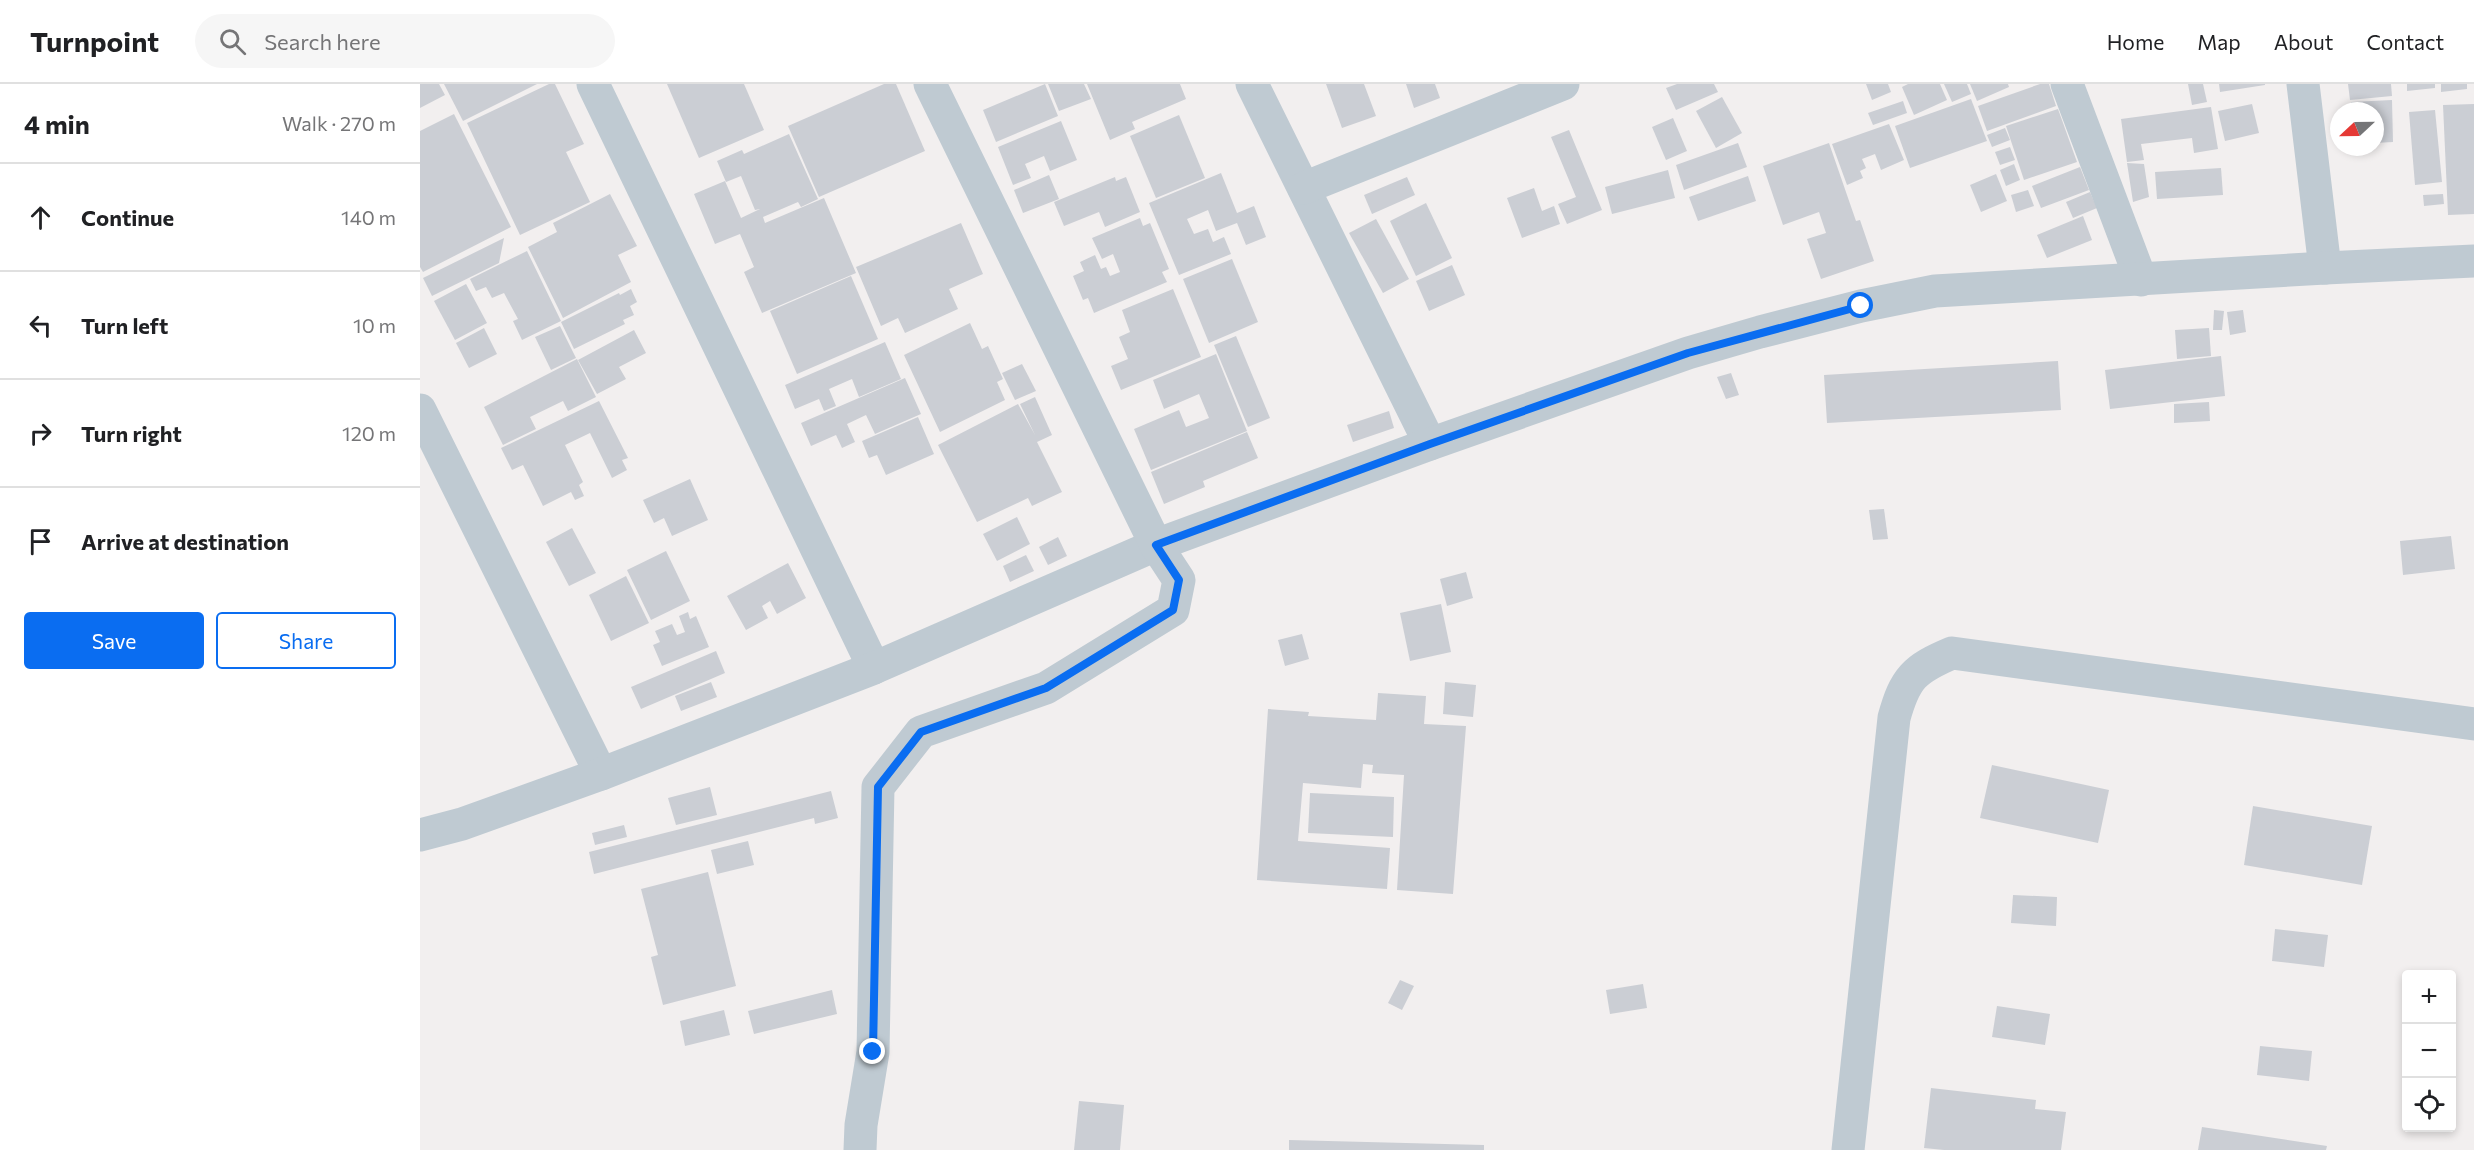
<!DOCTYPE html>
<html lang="en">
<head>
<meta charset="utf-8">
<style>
	:root { --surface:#fff; --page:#f6f6f6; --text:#202124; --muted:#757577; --line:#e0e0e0; --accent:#0a6df1 }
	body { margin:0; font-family:Commissioner,sans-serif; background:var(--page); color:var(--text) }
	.controls { position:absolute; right:18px; bottom:18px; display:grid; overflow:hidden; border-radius:6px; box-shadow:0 3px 9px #0003 }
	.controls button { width:54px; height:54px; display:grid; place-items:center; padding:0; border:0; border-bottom:2px solid var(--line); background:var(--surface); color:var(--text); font:30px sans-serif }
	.compass { position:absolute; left:1910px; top:18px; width:54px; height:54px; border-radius:50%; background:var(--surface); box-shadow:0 3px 9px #0003; rotate:248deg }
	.stop { position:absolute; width:18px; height:18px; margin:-14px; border:4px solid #0a6df1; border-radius:50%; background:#fff }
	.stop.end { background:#0a6df1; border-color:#fff; box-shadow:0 2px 6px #0008 }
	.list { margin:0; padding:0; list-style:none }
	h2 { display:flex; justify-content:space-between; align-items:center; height:78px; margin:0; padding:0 24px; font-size:26px }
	h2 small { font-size:20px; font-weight:400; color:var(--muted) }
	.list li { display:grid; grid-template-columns:39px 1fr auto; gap:18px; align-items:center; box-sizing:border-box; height:108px; padding:0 24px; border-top:2px solid var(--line) }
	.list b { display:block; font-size:22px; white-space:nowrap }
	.list em { font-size:20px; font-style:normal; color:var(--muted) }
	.actions { display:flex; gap:12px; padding:18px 24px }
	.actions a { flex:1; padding:14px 0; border:2px solid var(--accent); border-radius:6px; text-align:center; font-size:21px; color:var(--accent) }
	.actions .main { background:var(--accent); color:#fff }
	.icon { flex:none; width:33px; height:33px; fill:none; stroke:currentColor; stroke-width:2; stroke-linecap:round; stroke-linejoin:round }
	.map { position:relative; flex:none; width:2054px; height:1066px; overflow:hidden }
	header { display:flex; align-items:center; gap:36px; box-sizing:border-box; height:84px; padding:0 30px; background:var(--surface); border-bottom:2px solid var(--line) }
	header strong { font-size:28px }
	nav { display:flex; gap:33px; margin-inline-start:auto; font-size:21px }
	.search { width:420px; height:54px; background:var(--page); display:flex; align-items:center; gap:15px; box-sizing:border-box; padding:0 21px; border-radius:33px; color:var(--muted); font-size:22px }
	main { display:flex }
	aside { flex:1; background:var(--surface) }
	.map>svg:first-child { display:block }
	.building { fill:#cbced4 }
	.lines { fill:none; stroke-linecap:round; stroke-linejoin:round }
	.minor { stroke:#bfcad2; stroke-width:33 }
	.route { stroke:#0a6df1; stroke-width:8 }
</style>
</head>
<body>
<header>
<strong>Turnpoint</strong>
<div class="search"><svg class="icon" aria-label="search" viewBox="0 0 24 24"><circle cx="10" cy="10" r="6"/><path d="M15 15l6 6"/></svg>Search here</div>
<nav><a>Home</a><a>Map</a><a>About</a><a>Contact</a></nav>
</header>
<main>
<aside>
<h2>4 min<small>Walk · 270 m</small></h2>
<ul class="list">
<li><svg class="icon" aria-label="ahead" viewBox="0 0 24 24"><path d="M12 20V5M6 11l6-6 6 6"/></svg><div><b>Continue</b></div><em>140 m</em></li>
<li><svg class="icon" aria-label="left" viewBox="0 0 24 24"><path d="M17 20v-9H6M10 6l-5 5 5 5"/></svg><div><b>Turn left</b></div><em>10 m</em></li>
<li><svg class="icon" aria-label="right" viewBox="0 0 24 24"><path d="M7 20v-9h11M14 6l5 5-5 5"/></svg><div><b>Turn right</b></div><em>120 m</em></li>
<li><svg class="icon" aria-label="arrive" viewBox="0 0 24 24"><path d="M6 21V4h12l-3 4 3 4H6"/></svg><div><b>Arrive at destination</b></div></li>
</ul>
<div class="actions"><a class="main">Save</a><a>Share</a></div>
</aside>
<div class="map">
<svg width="2054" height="1066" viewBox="0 0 2054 1066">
	<rect width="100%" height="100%" fill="#f2efef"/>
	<g class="building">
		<path d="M0,0H19L25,11L0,24Z"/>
		<path d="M24,0H117L43,37Z"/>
		<path d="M129,0H135L164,60L146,68L170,118L100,151L47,39Z"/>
		<path d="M247,0H324L344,46L279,74Z"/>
		<path d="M464,0H476L505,67L399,113L368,42Z"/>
		<path d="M625,0L638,32L576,58L563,26Z"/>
		<path d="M628,0H664L671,15L639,27Z"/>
		<path d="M667,0H760L766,15L712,38L715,45L690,56Z"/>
		<path d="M906,0H944L956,32L922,44Z"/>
		<path d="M986,0H1015L1020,14L994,24Z"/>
		<path d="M1257,0H1294L1298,8L1256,26L1246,4Z"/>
		<path d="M1446,0H1468L1471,8L1452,16Z"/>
		<path d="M1488,0H1520L1527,16L1494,31L1482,3Z"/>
		<path d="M1524,0H1547L1551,10L1532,18Z"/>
		<path d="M1550,0H1588L1589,3L1557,17Z"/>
		<path d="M1620,0H1629L1636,22L1567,47L1558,22Z"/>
		<path d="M1768,0H1783L1787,18L1772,21Z"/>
		<path d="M1799,0H1845V1L1800,8Z"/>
		<path d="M1928,0H1971L1972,12L1930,16Z"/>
		<path d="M1987,0H2015V4L1987,7Z"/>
		<path d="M2021,0H2047V5L2021,8Z"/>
		<path d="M1302,13L1322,49L1296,64L1276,27Z"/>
		<path d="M1551,15L1567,57L1490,84L1475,42Z"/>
		<path d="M1972,16L1973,58L1955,59V27H1932L1931,18Z"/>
		<path d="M1483,17L1487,29L1453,41L1448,29Z"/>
		<path d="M1832,20L1839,49L1805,57L1798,27Z"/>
		<path d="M2054,20V130L2028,131L2023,21Z"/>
		<path d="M1791,23L1798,65L1774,69L1772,54L1721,60L1724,76L1707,78L1701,35Z"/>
		<path d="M1638,25L1657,78L1604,96L1586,42Z"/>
		<path d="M2015,26L2022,98L1995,101L1989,28Z"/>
		<path d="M34,30L91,143L3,188L0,183V47Z"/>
		<path d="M759,31L785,94L736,114L710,52Z"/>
		<path d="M1253,34L1267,67L1246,76L1232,43Z"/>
		<path d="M641,37L657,76L630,87L624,72L605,80L611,94L593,101L578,63Z"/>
		<path d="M1469,40L1484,76L1461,86L1455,70L1442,75L1446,84L1440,87L1443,94L1427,101L1412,60Z"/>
		<path d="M1585,44L1590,56L1572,63L1567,51Z"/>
		<path d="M1149,46L1182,126L1147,140L1138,120L1156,113L1131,53Z"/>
		<path d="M369,50L398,115L381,123L378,118L343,133L345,139L404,114L436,189L342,229L324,188L334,183L320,150L295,160L274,110L305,97L321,134L340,125L335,126L321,92L306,98L297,77L322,66L324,70Z"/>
		<path d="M1318,59L1327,83L1264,106L1256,81Z"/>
		<path d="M1409,59L1436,137L1440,136L1454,177L1401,195L1387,155L1406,149L1399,128L1363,141L1343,82Z"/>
		<path d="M1590,63L1595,76L1580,81L1575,68Z"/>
		<path d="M1707,79L1724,80L1729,113L1713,118Z"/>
		<path d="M1594,80L1600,96L1586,102L1580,86Z"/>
		<path d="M1660,83L1669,106L1621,124L1612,102Z"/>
		<path d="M1801,84L1803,111L1737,115L1735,88Z"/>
		<path d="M1248,86L1255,114L1192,130L1185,103Z"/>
		<path d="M801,89L817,129L834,122L846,153L826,161L817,139L796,147L788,126L767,135L774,150L788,145L793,158L804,153L811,170L759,191L729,119Z"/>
		<path d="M1576,90L1587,117L1561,128L1550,101Z"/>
		<path d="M629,91L639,115L603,129L594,106Z"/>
		<path d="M1328,92L1336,117L1278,137L1269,113Z"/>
		<path d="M695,93L696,97L706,93L720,128L685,143L679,128L644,142L634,118Z"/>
		<path d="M987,93L995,111L952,130L944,111Z"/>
		<path d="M1114,104L1122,127L1134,122L1140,140L1102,154L1087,114Z"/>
		<path d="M1608,106L1614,122L1596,128L1591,111Z"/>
		<path d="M1670,108L1677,124L1653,134L1646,118Z"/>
		<path d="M190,110L217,162L198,171L211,198L143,234L108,163L137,148L133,139Z"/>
		<path d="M2023,110L2024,120L2004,122L2003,111Z"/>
		<path d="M1006,119L1032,174L996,192L970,137Z"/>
		<path d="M1663,132L1672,156L1627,174L1617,151Z"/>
		<path d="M720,134L723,142L730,139L749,185L742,188L747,198L674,229L668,214L663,216L653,192L664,187L660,178L675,171L681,185L686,183L690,192L700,188L693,170L682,175L672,154Z"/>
		<path d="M956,135L989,195L963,209L929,149Z"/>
		<path d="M541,139L563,190L529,205L538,225L485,249L478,234L461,242L436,183Z"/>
		<path d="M84,154L79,179L12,212L3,194Z"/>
		<path d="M107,167L141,237L102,256L93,237L98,235L84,209L72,214L66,203L56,207L50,195Z"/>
		<path d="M812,175L838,238L789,259L763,195Z"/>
		<path d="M1032,181L1045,211L1009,227L996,197Z"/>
		<path d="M431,192L458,255L377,290L350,227Z"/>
		<path d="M46,200L67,239L35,256L14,217Z"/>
		<path d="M211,205L217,218L210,222L214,231L203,236L205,240L154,265L141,238L199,209L200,211Z"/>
		<path d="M753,205L781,273L701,306L691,282L708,275L699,253L710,248L702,226Z"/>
		<path d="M1794,226L1804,227L1802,246H1793Z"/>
		<path d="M1823,226L1826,248L1810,251L1807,228Z"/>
		<path d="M550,239L562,265L568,262L583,295L577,298L585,316L520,348L484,271Z"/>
		<path d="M140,242L156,274L131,286L115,253Z"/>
		<path d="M64,244L77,270L49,284L36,259Z"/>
		<path d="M1789,244L1791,272L1757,275L1755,246Z"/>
		<path d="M214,246L226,269L199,283L206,295L177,310L158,276Z"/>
		<path d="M816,252L850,334L828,343L794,261Z"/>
		<path d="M465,258L481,295L439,313L432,295L409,305L416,322L404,327L399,315L375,325L365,301Z"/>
		<path d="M796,270L827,347L731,386L714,345L759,326L766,343L789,334L779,310L744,325L733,296Z"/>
		<path d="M1801,272L1805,312L1690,325L1685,286Z"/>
		<path d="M157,275L176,313L148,327L143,317L110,333L116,345L83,361L64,323Z"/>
		<path d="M1638,277L1641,326L1407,339L1404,291Z"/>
		<path d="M602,280L616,307L595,316L582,289Z"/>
		<path d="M1311,289L1319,311L1306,315L1297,293Z"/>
		<path d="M485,294L501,330L455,350L446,331L427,340L435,358L422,364L416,351L391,362L381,339Z"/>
		<path d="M615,313L632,351L617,358L642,408L612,422L608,414L557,438L518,361L598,320L615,351L600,320Z"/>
		<path d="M179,317L208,374L202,376L207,386L192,394L170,349L145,361L163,398L159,401L164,412L155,416L151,408L123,422L103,381L92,386L81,364Z"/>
		<path d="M1789,318L1790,337L1754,339V320Z"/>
		<path d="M969,327L974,344L933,358L927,341Z"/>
		<path d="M498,333L514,370L466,391L457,371L449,374L442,357Z"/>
		<path d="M827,348L838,374L783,397L785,403L744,420L731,388Z"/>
		<path d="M270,395L288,436L252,452L244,434L234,439L223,416Z"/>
		<path d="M1464,425L1468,455L1453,456L1449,426Z"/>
		<path d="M597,433L610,460L577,477L563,450Z"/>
		<path d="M152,444L176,489L149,502L126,458Z"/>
		<path d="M2031,452L2035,485L1983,491L1980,457Z"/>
		<path d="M638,453L647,472L628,481L619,463Z"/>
		<path d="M246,467L270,517L231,536L207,486Z"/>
		<path d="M606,471L614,487L590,498L583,482Z"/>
		<path d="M368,479L386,514L357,530L350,517L342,522L348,534L326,546L307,512Z"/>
		<path d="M1046,488L1053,514L1027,522L1020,495Z"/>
		<path d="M206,492L229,539L191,557L169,511Z"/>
		<path d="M1021,520L1031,568L990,577L980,529Z"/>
		<path d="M268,528L270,535L276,532L289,563L242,582L233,561L240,558L235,547L252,540L257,551L265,548L259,532Z"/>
		<path d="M882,550L889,575L865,582L858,556Z"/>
		<path d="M296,567L305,589L221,625L211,603Z"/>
		<path d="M291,598L297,613L261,627L255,612Z"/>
		<path d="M1025,598L1056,601L1053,633L1023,630Z"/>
		<path d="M958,609L1006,612L1004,640L1046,642L1033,810L977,806L984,691L952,689L953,681L943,680L941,704L883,699L878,757L970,764L967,805L837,796L848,625L889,628L888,632L956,636Z"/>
		<path d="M1572,681L1689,706L1678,759L1560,734Z"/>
		<path d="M290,703L297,731L256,741L248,714Z"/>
		<path d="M411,707L418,734L395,740L394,734L174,790L169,768Z"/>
		<path d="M890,709L974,713L973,753L888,749Z"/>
		<path d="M1833,722L1952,742L1942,801L1824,781Z"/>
		<path d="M204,741L207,753L175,761L172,749Z"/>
		<path d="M328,757L334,781L297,790L291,766Z"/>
		<path d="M288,788L316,902L243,921L231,873L238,871L221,805Z"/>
		<path d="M1593,811L1637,813L1636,842L1591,839Z"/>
		<path d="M1855,845L1908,851L1904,883L1852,877Z"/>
		<path d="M980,896L994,902L982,926L968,919Z"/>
		<path d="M1223,900L1227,924L1190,930L1186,906Z"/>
		<path d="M412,906L417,930L334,950L328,927Z"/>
		<path d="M1577,922L1630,930L1625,961L1572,953Z"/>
		<path d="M304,926L310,951L265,962L260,937Z"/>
		<path d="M1840,962L1892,967L1889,997L1837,991Z"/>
		<path d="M1511,1004L1616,1016L1615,1025L1646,1028L1641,1066H1524L1504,1064Z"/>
		<path d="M659,1017L704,1021L700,1066H654Z"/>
		<path d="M1782,1043L1907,1062L1906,1066H1778Z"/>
		<path d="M869,1056L1064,1061V1066H869Z"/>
	</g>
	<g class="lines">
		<g class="minor">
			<path d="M173,0L454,584"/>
			<path d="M832,0L1010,360"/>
			<path d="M1647,0L1721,196"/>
			<path d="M1883,0L1905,184"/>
			<path d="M884,104L1143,0"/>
			<path d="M0,326L181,690"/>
			<path d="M0,751L42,740L181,690L454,584L736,461L1010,360L1268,269L1340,248L1441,222L1515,207L1905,184L2054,177"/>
			<path d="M440,1066L441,1041L453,968L458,703L501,648L626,604L753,526L759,496L736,461L510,0"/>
			<path d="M1428,1066L1474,634C1485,594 1494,585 1532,569L2054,640"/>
		</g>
	</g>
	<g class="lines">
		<path class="route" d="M453,968L458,703L501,648L626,604L753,526L759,496L736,461L1010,360L1268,269L1441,222"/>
	</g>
</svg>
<div class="controls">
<button>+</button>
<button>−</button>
<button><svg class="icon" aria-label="locate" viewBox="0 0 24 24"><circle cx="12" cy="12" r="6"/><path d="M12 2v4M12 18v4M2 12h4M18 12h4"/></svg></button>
</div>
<svg class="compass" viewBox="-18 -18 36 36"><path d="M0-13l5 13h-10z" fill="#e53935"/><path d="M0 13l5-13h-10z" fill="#757577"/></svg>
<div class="stop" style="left:1441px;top:222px"></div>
<div class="stop end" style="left:453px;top:968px"></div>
</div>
</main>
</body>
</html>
